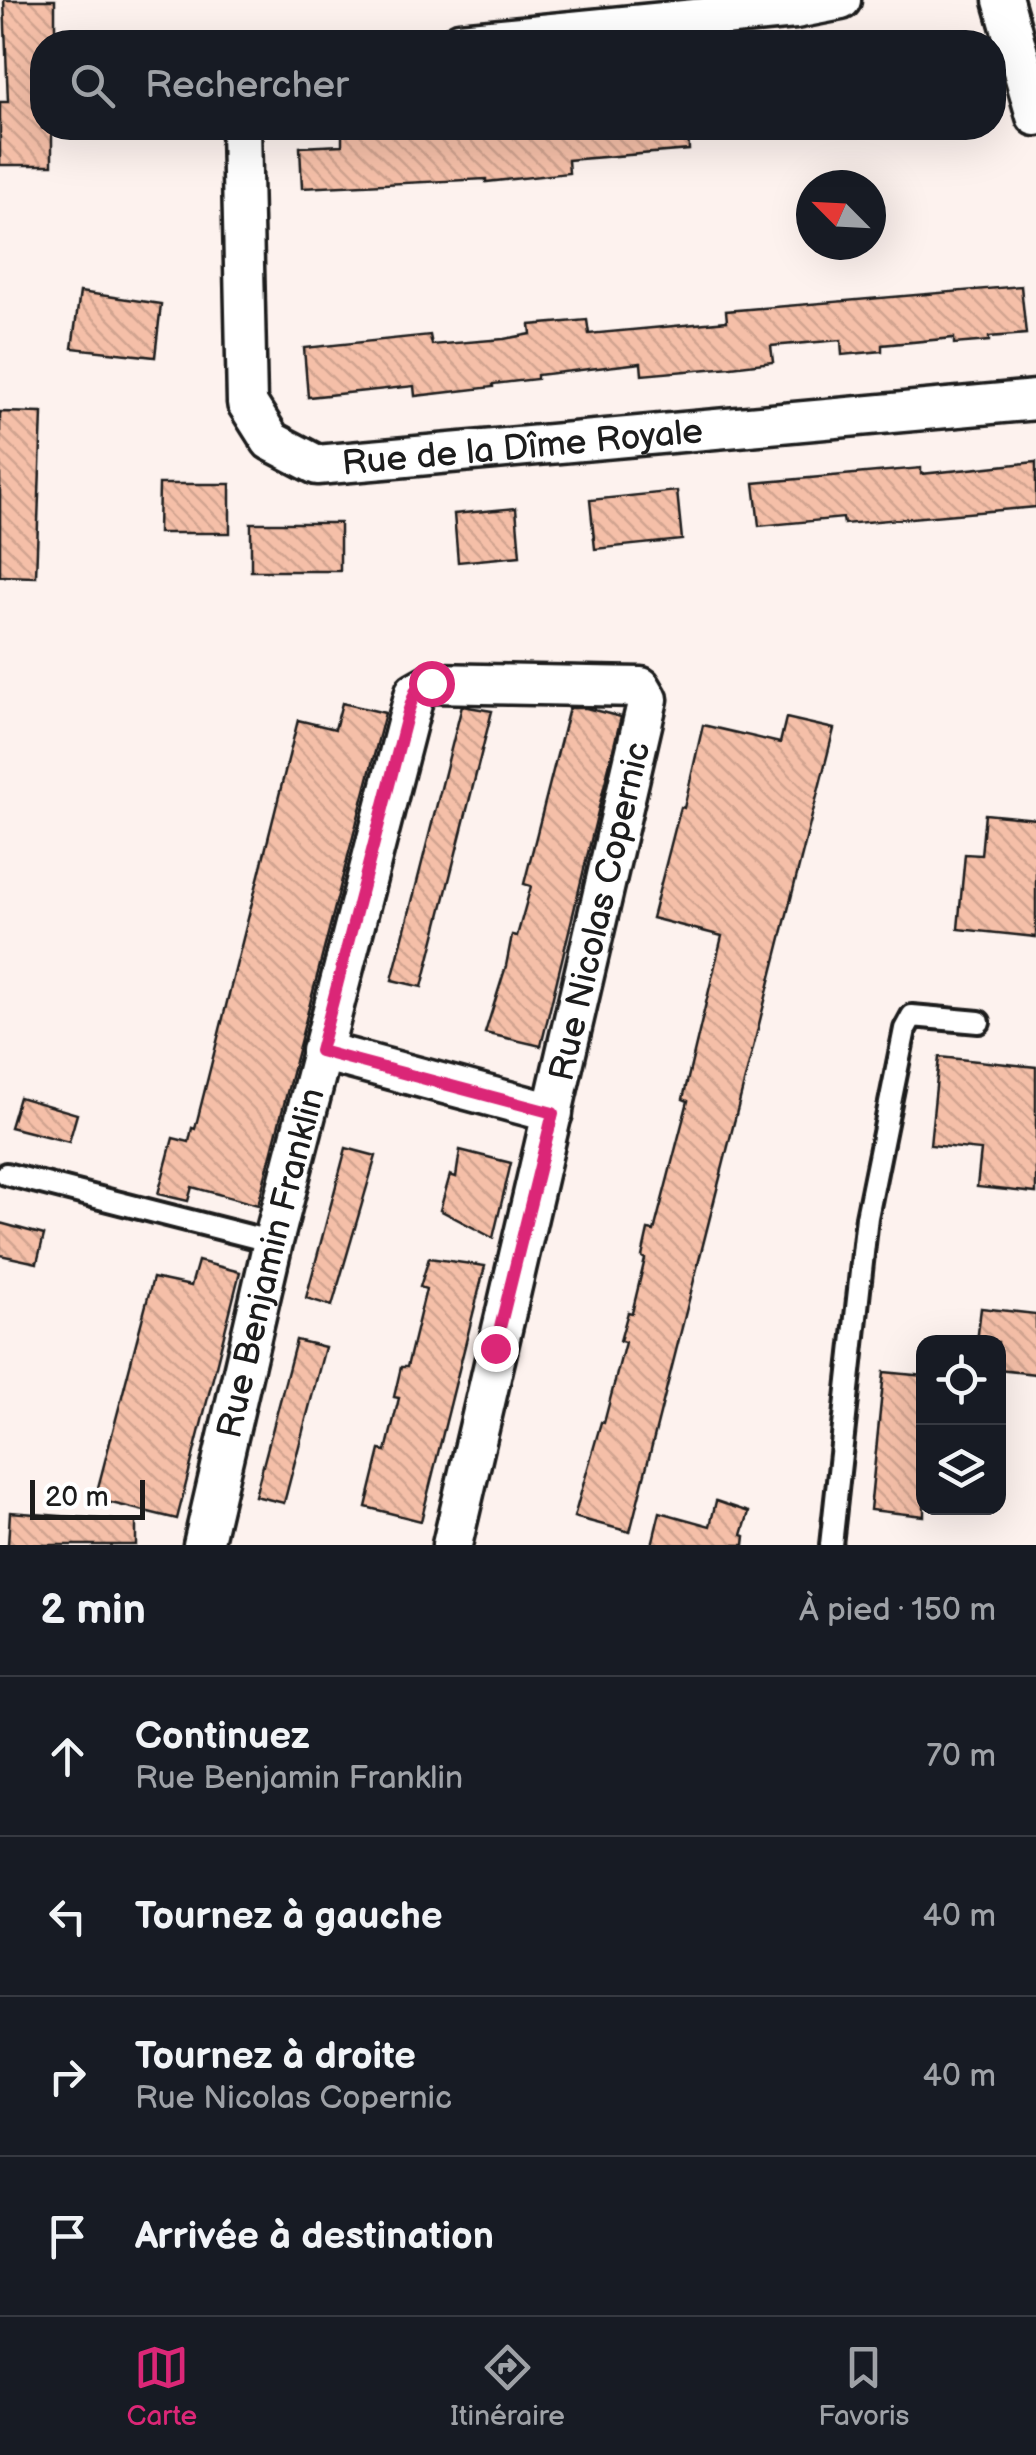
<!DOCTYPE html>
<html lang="fr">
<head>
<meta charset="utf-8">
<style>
	:root { --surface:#171b24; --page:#20242c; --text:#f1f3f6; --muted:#9ea1a6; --line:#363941; --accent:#db2777 }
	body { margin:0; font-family:"Balsamiq Sans",sans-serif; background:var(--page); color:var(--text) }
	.controls { position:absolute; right:30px; bottom:30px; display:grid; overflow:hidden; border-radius:20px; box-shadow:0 10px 40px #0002 }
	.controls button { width:90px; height:90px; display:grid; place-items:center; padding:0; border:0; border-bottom:2px solid var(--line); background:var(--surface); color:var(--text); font:50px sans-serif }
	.compass { position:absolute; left:796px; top:170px; width:90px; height:90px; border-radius:50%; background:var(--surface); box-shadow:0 10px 40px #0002; rotate:294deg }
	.scale { position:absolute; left:30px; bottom:25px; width:115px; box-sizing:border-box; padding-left:10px; border:5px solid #1c1c1c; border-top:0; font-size:28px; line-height:35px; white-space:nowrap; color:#1c1c1c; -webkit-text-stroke:8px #fff; paint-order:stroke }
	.stop { position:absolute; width:30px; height:30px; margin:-22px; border:8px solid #db2777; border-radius:50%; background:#fff }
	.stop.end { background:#db2777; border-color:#fff; box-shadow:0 2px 10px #0008 }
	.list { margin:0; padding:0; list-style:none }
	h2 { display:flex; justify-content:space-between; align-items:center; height:130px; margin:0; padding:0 40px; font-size:42px }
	h2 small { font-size:32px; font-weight:400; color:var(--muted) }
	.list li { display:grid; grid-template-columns:65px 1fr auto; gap:30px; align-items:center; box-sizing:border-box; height:160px; padding:0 40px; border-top:2px solid var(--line) }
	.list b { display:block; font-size:38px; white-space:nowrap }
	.list p { margin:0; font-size:32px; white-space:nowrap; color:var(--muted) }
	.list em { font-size:32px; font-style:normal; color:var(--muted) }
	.icon { flex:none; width:55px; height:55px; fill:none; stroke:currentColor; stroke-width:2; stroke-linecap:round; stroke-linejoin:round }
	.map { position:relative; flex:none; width:1036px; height:1545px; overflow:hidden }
	.search { position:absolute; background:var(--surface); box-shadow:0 10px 40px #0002; left:30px; right:30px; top:30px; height:110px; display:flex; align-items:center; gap:25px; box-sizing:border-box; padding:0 35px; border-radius:40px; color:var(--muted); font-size:38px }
	.sheet { height:770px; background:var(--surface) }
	nav { display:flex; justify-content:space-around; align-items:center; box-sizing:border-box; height:140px; border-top:2px solid var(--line); background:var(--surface); font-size:28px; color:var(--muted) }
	nav a { display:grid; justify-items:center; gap:5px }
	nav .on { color:var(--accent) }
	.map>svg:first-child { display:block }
	.building { fill:url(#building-back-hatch); stroke:#1c1c1c; stroke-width:2.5 }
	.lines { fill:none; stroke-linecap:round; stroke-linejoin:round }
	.service-casing { stroke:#1c1c1c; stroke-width:28 }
	.minor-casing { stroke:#1c1c1c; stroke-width:45 }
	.service { stroke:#fff; stroke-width:20 }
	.minor { stroke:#fff; stroke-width:38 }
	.route { stroke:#db2777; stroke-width:12 }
	.labels { text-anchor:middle; stroke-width:8; stroke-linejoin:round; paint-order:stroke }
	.street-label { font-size:35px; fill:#1c1c1c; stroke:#fff }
</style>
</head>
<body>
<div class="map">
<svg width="1036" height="1545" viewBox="0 0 1036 1545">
	<defs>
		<pattern id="building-back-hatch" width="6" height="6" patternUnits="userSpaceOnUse" patternTransform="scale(2.5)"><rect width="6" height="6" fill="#f5bfa8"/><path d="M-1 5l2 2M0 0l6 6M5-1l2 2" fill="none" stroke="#d1a490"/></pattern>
	</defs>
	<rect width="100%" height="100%" fill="#fdf2ee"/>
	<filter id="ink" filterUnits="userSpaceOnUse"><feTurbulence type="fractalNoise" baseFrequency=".01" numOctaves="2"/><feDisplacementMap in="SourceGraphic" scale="20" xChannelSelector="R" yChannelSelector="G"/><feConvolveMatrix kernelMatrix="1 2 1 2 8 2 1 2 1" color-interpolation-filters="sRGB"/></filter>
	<g filter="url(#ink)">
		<g class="building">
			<path d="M4,0H55V42H42V128H52V165H0V102H8Z"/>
			<path d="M499,128V131L533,128H688L689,150L568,160L569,173L486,182V179L302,188L300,147L342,145V134Z"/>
			<path d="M1021,286L1026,334L989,337V341L954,344V338L882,345V351L842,355L841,340L771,346L773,362L731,367L642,375L641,363L537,375V379L493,384V387L415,396L414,386L308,397L304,348L430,335L432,345L504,339L531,334L530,325L587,320L589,334L727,321L726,311Z"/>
			<path d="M80,292L161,304L155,357L72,348Z"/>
			<path d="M0,412L42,413L36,577L0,576Z"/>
			<path d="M1036,462V507L844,524L843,518L759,526L754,483L921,468V474Z"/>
			<path d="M159,484H230V533H158Z"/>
			<path d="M677,491L682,540L595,549L590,500Z"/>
			<path d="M516,508L520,556L458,562L454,514Z"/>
			<rect x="251" y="523" width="89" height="48"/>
			<path d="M342,703L385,713L258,1205L192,1187L188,1201L158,1194L173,1138L189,1142L192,1128L195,1129L298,720L335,729Z"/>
			<path d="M462,706L492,711L422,987L392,980Z"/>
			<path d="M569,708H586L621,717L541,1046L485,1033L506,966L512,935L517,936L531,886L524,884Z"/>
			<path d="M786,718L834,729L630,1532L574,1517L601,1422L604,1423L625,1342L620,1341L628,1312L632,1313L645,1259L642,1257L648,1230L654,1231L688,1101L683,1099L722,936L652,918L677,821L681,807L684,808L703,725L780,743Z"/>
			<path d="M985,814L1036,819V937L958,929L965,854L981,855Z"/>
			<path d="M939,1057L1036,1067V1193L977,1187L981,1150L930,1145Z"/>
			<path d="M19,1097L77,1114L69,1142L10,1127Z"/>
			<path d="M346,1148L376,1156L332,1306L306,1298Z"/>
			<path d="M460,1150L511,1163L493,1238L440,1210L450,1175L456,1177Z"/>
			<path d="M0,1223L44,1235L37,1263L0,1255Z"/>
			<path d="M429,1258L485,1266L421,1521L366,1507L380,1450L386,1451L399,1398L394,1397L401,1367H407L426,1289L420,1287Z"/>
			<path d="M198,1261L240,1272L177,1519L95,1499L153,1278L191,1286Z"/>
			<path d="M981,1308L1036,1314V1374L998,1370V1342H977Z"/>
			<path d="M296,1340L325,1347L284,1503L255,1496Z"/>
			<path d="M884,1372L924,1376V1516L870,1510Z"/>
			<path d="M716,1501L749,1512L742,1535L745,1536L744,1545H652L660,1512L710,1526Z"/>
			<path d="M10,1512L136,1522V1545H8Z"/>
		</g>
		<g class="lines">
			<defs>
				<g id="service">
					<path d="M6,1174L273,1242"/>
					<path d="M831,1545L867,1217L905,1029L912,1016L979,1022"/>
				</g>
				<g id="minor">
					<path d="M1003,0L1036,116"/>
					<path d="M460,42L795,9L841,0"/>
					<path id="s1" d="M241,128L247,403L271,441L317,465L1036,400"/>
					<path d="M321,1051L553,1113"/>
					<path id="s2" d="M203,1545L273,1242L415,692L431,683L641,687L648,699L452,1545"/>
				</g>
			</defs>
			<use href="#service" class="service-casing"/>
			<use href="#minor" class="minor-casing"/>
			<use href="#service" class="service"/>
			<use href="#minor" class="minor"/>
		</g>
	</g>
	<g class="lines" filter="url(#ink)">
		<path class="route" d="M431,683L415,692L408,712L320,1051L553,1113L495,1348"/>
	</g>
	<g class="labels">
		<g class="street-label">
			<text dy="12" stroke="none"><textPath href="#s1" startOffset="578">Rue de la Dîme Royale</textPath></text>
			<text transform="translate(599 911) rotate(-77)" y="12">Rue Nicolas Copernic</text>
			<text dy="12" stroke="none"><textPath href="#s2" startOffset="290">Rue Benjamin Franklin</textPath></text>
		</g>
	</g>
</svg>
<div class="controls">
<button><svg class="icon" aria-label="locate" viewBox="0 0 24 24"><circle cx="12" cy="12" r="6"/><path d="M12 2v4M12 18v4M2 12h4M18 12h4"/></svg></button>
<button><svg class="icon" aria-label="layers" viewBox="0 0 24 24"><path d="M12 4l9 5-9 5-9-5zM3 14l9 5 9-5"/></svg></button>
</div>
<svg class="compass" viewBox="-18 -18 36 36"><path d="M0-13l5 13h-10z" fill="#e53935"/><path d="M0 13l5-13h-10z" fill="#9ea1a6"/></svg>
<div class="scale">20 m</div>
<div class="stop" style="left:431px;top:683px"></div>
<div class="stop end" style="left:495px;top:1348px"></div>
<div class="search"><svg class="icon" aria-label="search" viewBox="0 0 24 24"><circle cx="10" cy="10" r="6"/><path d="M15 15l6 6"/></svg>Rechercher</div>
</div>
<section class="sheet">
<h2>2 min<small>À pied · 150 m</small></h2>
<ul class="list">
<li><svg class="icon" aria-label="ahead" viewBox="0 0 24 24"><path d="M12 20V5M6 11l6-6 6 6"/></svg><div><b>Continuez</b><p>Rue Benjamin Franklin</p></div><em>70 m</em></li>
<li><svg class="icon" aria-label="left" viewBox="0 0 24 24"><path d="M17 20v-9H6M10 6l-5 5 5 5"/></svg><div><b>Tournez à gauche</b></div><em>40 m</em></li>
<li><svg class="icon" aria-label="right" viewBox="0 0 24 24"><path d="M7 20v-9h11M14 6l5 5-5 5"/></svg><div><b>Tournez à droite</b><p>Rue Nicolas Copernic</p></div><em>40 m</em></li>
<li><svg class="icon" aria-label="arrive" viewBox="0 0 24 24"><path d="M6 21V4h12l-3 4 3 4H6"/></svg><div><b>Arrivée à destination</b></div></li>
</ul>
</section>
<nav>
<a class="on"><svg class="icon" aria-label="map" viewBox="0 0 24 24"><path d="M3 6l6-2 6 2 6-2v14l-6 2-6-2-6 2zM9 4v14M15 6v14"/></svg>Carte</a>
<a><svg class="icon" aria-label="directions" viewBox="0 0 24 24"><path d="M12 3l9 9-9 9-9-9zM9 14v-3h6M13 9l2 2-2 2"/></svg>Itinéraire</a>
<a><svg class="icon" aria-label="saved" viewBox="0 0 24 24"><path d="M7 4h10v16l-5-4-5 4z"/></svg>Favoris</a>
</nav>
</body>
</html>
